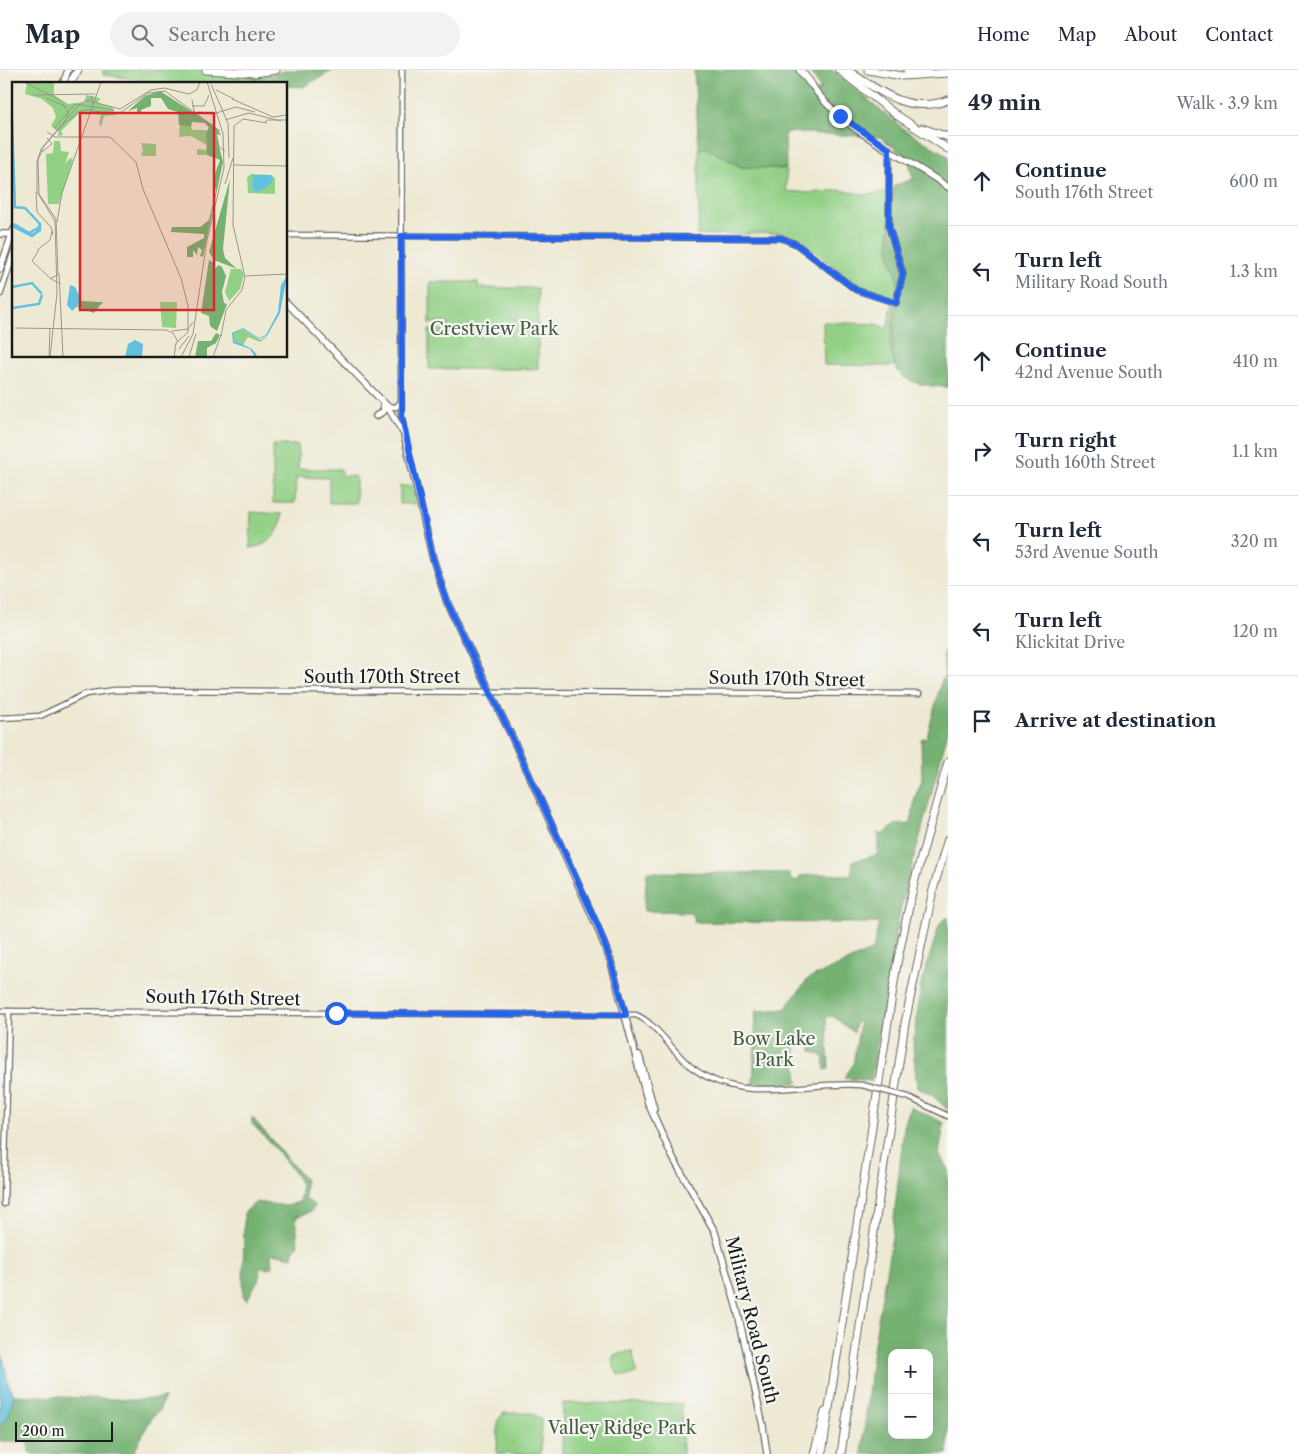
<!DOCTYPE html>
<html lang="en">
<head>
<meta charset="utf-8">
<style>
	:root { --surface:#fff; --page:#f2f2f3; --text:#1f2937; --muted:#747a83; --line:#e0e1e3 }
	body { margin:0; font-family:"Libre Caslon Text",serif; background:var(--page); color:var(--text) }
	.controls { position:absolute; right:15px; bottom:15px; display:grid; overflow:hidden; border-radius:10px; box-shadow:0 5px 20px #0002 }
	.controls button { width:45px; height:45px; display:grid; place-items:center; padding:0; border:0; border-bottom:1px solid var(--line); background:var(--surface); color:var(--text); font:25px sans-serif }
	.scale { position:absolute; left:15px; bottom:12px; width:98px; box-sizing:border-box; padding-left:5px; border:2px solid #1c1c1c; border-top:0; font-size:14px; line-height:18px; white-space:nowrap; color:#1c1c1c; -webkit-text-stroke:4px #f6f6f2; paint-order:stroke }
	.stop { position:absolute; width:15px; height:15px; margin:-11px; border:4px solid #2563eb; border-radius:50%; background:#fff }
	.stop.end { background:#2563eb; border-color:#fff; box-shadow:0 1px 5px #0008 }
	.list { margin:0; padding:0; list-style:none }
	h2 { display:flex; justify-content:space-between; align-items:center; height:65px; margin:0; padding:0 20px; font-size:21px }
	h2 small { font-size:16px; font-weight:400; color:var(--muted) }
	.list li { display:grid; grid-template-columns:32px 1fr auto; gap:15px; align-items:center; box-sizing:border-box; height:90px; padding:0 20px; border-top:1px solid var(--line) }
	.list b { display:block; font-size:19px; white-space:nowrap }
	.list p { margin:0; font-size:16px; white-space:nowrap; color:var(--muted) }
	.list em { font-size:16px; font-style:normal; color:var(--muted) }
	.icon { flex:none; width:28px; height:28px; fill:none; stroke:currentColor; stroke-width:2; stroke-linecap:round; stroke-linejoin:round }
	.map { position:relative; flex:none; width:948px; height:1384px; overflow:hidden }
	header { display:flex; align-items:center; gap:30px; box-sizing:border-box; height:70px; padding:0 25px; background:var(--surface); border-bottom:1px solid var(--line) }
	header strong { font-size:24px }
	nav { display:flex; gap:28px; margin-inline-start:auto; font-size:18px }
	.search { width:350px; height:45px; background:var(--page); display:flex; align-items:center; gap:12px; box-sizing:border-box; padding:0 18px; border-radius:28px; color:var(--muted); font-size:19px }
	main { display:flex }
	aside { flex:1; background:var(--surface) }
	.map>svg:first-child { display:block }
	.green { fill:#92d085; stroke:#577650 }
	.forest { fill:#75b272; stroke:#486747; fill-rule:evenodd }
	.water { fill:#61c1df; stroke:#3e6e7e }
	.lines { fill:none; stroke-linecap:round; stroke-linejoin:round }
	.minor-casing { stroke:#66645c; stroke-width:7 }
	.major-casing { stroke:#66645c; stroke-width:8 }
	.highway-casing { stroke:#66645c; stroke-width:9 }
	.minor { stroke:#fff; stroke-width:4.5 }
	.major { stroke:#fff; stroke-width:5.5 }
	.highway { stroke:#fff; stroke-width:7 }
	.minor-bridge-casing { stroke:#66645c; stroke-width:7; stroke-linecap:butt }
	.minor-bridge { stroke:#fff; stroke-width:4.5 }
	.route { stroke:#2563eb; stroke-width:6 }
	.labels { text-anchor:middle; stroke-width:4.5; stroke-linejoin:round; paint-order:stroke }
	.park-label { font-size:18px; fill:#455b41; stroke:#f6f6f2 }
	.street-label { font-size:18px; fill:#1c1c1c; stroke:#f6f6f2 }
	.inset-river { fill:none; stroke:#61c1df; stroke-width:2.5 }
	.inset-road { fill:none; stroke:#9a978a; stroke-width:1 }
	.view { fill:#d62828; fill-opacity:0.15; stroke:#d62828; stroke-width:2.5 }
	.inset-edge { fill:none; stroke:#1c1c1c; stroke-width:2.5 }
</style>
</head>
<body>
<header>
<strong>Map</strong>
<div class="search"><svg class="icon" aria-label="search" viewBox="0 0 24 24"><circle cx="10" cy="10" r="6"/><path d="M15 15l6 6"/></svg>Search here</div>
<nav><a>Home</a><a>Map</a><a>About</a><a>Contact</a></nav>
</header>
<main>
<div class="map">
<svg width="948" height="1384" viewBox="0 0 948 1384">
	<rect width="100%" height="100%" fill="#f6f6f2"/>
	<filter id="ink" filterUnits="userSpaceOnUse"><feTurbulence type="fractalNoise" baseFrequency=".02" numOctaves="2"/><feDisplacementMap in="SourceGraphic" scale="10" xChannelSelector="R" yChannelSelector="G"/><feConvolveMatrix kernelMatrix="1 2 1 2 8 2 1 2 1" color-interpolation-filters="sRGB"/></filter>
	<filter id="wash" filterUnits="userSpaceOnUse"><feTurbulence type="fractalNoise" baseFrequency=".0096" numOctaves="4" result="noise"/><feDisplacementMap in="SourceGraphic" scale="20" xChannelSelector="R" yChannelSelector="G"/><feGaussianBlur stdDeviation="1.12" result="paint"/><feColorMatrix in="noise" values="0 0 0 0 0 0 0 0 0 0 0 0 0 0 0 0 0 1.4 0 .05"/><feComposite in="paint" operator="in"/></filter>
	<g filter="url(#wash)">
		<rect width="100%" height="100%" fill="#eee9d3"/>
		<g class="green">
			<path d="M103,0H253L255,14H152V11L103,5Z"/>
			<path d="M705,76L741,97L786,99V121L811,123L841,120L865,125L893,121L890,186L897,199L898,215L890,274L895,296L824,295L823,252L876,254L887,259L894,228L855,215L836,198L799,170L783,163L697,165L699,146V80Z"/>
			<path d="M430,212H478V218H538V299H429V260H448V253H430Z"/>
			<path d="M273,375H298V399H341L342,406H356V433H329V408L296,407L295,433H273Z"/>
			<path d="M400,416H413L416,434H400Z"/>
			<path d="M251,442L282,444C281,463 269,476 250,478Z"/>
			<path d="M632,1281L637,1302L628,1306L618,1305L612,1292L614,1285Z"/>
			<path d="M563,1333L682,1334V1384H562Z"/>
			<path d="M504,1343H531L541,1349V1384H497L498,1350Z"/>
		</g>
		<g class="forest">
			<path d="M288,0H334L303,17L286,16V14H255L254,8Z"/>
			<path d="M694,0H793L812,23L821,19L810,0H832L905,60L948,86V317C866,316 898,267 898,215C898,202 892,196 890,186C887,174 892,130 894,116L913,109L908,88L880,67L785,62L786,99L741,97L705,77L699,80Z"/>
			<path d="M946,579H948V661L900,841L871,1011L844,1008L853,995L860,952H856L854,963L833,946L826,947L829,999L825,1000L823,986L811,981V966L794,967L798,1013L753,1015L756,941L785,939L808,909L873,880L879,853L695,852L691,842L644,841L647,802L789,803L791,811L799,810L800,806L820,804L851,805L853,791L877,785L879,767L877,763L884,764L895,755L911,754L915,727L922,710L921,669L927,667L942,609L945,607L943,583Z"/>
			<path d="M948,847V1040L933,1026L917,1017L913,977L921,914L940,853Z"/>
			<path d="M910,1037L944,1053L939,1084L948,1100V1384H862L872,1286L892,1167L904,1057ZM892,1283H929V1365H892Z"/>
			<path d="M252,1047L305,1110V1128L315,1136L310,1142L296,1147L298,1176L293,1180V1187L271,1183L272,1197L267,1199L260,1196L259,1208L247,1230L243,1227L244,1143L256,1132L286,1136L299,1132C300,1126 302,1119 300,1113C296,1101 262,1063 252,1054Z"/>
			<path d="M14,1325L134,1330L164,1328L160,1339L149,1352L133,1384H33L29,1382L27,1371H0V1355L8,1347Z"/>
		</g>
		<path class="water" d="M0,1282C7,1295 5,1313 14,1325L8,1347L0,1355Z"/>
	</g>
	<g filter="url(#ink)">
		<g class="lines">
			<defs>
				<g id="minor">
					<path d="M402,0L401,341L404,363"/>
					<path d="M286,165L781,168L796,174L856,220L896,233L903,204L889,157V79"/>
					<path d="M387,336L396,337L401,332"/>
					<path d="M0,648L40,646L86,624L114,620L919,624"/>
					<path d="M0,941L636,945C658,954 674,985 694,999C746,1036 805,1010 862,1015"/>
					<path d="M908,1027L948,1046"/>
					<path d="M4,1134L9,941"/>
				</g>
				<g id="major">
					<path d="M809,11C838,59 903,85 948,117"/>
					<path d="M63,14L68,0"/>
					<path d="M0,164H14"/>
					<path d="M0,199L14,159"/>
					<path d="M0,224L14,182"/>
					<path d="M286,232L387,336L404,364L433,489L447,532L511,665L597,856L611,892L648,1033L672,1086L715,1162L737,1239L763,1356L767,1384"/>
					<path d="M376,346L384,341L383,332"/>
					<path d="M639,985L654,1039"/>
				</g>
				<g id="highway">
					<path d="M206,0L255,3L276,0"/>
					<path d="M800,0L811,14"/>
					<path d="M839,0L895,44L948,79"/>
					<path d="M847,0C879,21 909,45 948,30"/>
					<path d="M868,0L902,6L948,3"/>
					<path d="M907,0L926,2"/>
					<path d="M72,10L78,0"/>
					<path d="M922,58L948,67"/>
					<path d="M814,1384L825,1342"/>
					<path d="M822,1384L897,893L914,813L948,692"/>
					<path d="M841,1384L905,953L933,820L948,769"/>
				</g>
			</defs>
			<use href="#minor" class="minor-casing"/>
			<use href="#major" class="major-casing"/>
			<use href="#highway" class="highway-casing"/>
			<use href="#minor" class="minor"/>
			<use href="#major" class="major"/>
			<use href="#highway" class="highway"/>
			<defs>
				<path id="minor-bridge" d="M862,1015L908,1027"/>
			</defs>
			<use href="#minor-bridge" class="minor-bridge-casing"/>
			<use href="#minor-bridge" class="minor-bridge"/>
		</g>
	</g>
	<g class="lines" filter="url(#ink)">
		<path class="route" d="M336,943L626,945L611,892L598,856L511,665L447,532L433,489L402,347L401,166L781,168L796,174L856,220L896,233L903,204L889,157V79L840,46"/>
	</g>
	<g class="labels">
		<g class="park-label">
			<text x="494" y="265">Crestview Park</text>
			<text x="774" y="975">Bow Lake<tspan x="774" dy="21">Park</tspan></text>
			<text x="622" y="1364">Valley Ridge Park</text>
		</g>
		<g class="street-label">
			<text x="382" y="613">South 170th Street</text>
			<text transform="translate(787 609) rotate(1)" y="6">South 170th Street</text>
			<text transform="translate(223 928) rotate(1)" y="6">South 176th Street</text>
			<text transform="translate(752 1250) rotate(76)" y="6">Military Road South</text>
		</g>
	</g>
	<g transform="translate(12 12)">
		<rect width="275" height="275" fill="#eee9d3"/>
		<path d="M15,0H42V13L56,22L73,20L74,13L88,16L86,21L100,25L104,33L92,34L89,45L87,41L89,33L68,30L49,49L51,53L46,54L47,50L39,44L44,35L41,26L30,17L13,12ZM168,42L179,45L180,48H194L195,73H185V67L194,68L195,63L179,54L167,55ZM42,59H48L49,69L57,70L53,82L58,76L61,77L47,122H36L34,72L41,71ZM129,61L144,62V74H129L131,68ZM239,92L259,93L263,96V112L236,111L235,96ZM219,187H229L232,192L228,207L217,219L213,210ZM148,220H165L164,246L150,245ZM230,247L248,258L255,255L248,260L236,255L231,263L221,257L223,250Z" fill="#92d085"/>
		<path d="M148,9L204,45L209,53L204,52L211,80L191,175L188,174L190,168L186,165L185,173L181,168V175H175V165L192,156V152L159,150L160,145H188L197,138L204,109L201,97L208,78L195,73L194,50L197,46L193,41L180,40L179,45L167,43L166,30L156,27L149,16H139V24L129,28V32H125V26L104,33L116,29L133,14ZM218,97L211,167L213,176L225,187L202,178L197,170ZM197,178L202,181V187L207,183L210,185L214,194L210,210L212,221L215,222L205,249L198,244L197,234L189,231ZM70,219L87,220H91L82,231L65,225ZM204,251L208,253L204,261L195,266V275H183L186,259H199Z" fill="#75b272"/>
		<path d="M241,93H259L261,98L254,106L244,110L240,106ZM275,194L268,231L255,254L247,257L230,247L222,252V258L240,267L245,273L243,275L238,267L221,261L220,251L231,246L247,256L254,253L266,230L269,203ZM58,203L63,205L70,219L60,229L55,223ZM123,258L131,262L130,275H113L116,262Z" fill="#61c1df"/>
		<path class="inset-river" d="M0,38L3,125M0,125L13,126L28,142L25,150L19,153L0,143M2,142L17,151L26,146M2,145L20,154L28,148V141M0,205L20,201L30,212M0,226L27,222L30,213"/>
		<path class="inset-road" d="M12,0L49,19L56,30L54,39L32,64L26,78L27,112L44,137L46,193L39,196M199,2L216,41L217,76M204,8L222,17M21,13L83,12M34,16L55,25M220,17L261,35L275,33M180,18L183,33L204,49L207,65L213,69M75,20L80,14L81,22M180,24H192L197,13M79,29L108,31L136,11L153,9L208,49M187,30L201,32L224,25L243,30M213,38L237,31L269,39M56,39L68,29L81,27M252,41L255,38H275M42,47L63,22L102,28M35,50L43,55H98L124,80L131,107L169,196L176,224V250L164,261L162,275M30,70L40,62L35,56M221,83L275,84M213,102L221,76M24,110L25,130L39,145L41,153M45,140L50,111L89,0M25,168L38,158L40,149M27,168L20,179L39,197L49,202M47,191L51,275M233,194L275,192M3,246L154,248L161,251L166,260M160,249L176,247L181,240M209,254L214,228L230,208L233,195L221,143L222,44L231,37L255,41M167,267L177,254M37,275L38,246M38,275L45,211L43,139L25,110V80L29,67L64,26L74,18L108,27L139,8L152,6L177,12L185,8L188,0M169,275L181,252L195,158L212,86L211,52L195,0M177,275L184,252M201,275L209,253"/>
		<path class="view" d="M68,31H202V228H68Z"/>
		<rect width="275" height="275" class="inset-edge"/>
	</g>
</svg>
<div class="controls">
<button>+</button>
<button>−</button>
</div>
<div class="scale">200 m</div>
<div class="stop" style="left:336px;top:943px"></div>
<div class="stop end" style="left:840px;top:46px"></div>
</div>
<aside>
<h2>49 min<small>Walk · 3.9 km</small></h2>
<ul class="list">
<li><svg class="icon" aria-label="ahead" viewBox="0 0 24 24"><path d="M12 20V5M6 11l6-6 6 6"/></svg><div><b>Continue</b><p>South 176th Street</p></div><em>600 m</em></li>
<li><svg class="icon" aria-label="left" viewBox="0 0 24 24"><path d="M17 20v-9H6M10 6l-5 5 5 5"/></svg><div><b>Turn left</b><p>Military Road South</p></div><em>1.3 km</em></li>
<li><svg class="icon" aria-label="ahead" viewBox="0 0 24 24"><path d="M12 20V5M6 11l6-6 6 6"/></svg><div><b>Continue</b><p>42nd Avenue South</p></div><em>410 m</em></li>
<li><svg class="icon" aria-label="right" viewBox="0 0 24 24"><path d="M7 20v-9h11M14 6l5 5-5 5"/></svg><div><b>Turn right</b><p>South 160th Street</p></div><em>1.1 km</em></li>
<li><svg class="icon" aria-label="left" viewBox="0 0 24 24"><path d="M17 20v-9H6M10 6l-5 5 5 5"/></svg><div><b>Turn left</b><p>53rd Avenue South</p></div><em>320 m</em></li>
<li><svg class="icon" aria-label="left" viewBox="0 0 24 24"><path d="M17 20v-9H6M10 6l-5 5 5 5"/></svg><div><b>Turn left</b><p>Klickitat Drive</p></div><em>120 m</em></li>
<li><svg class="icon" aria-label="arrive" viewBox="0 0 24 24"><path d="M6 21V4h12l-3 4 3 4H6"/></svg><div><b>Arrive at destination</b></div></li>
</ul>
</aside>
</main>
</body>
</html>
